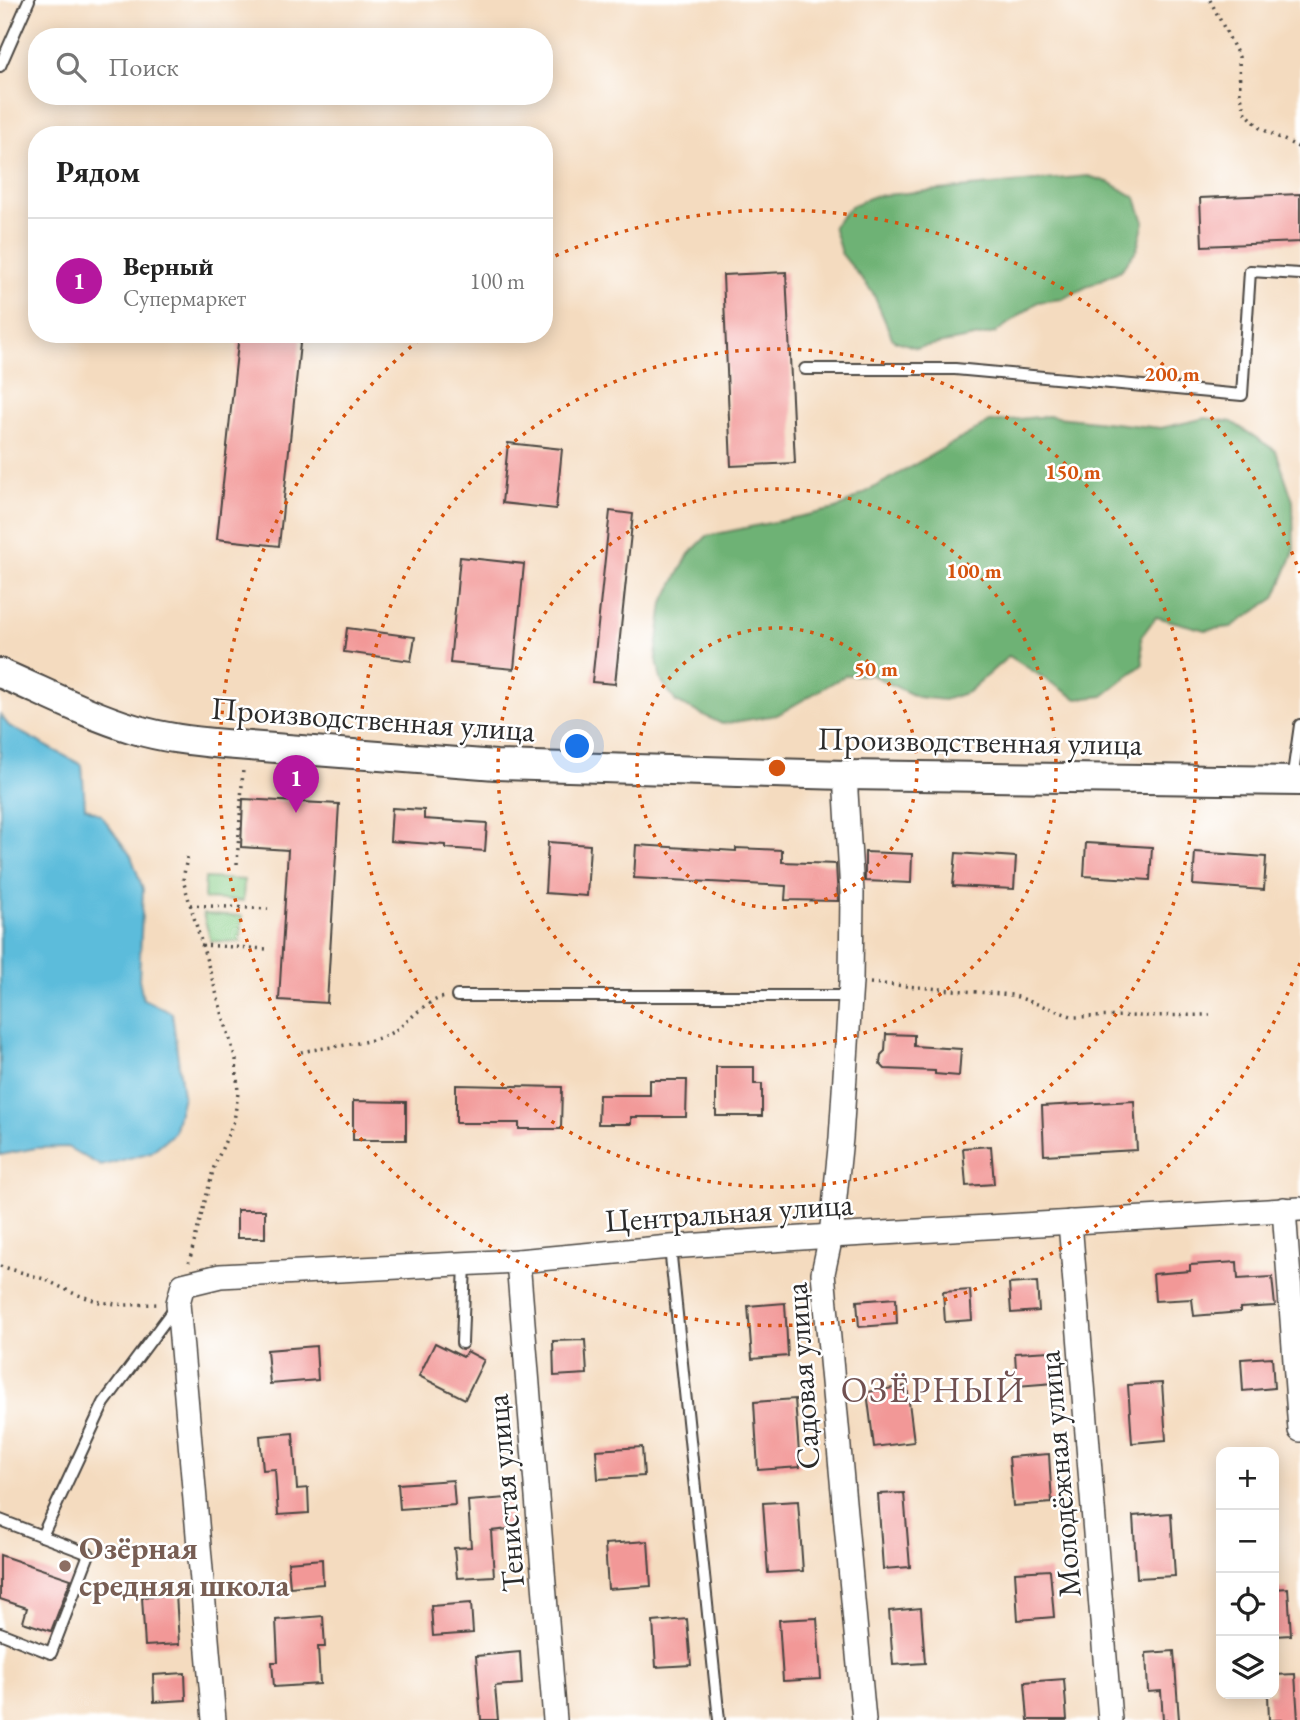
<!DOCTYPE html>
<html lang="ru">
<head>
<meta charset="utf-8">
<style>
	:root { --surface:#fff; --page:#f2f2f2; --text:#222; --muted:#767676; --line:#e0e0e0; --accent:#b5179e }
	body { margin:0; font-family:"EB Garamond",serif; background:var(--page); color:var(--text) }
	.controls { position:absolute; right:21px; bottom:21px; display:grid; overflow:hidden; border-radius:14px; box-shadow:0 4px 18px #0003 }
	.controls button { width:63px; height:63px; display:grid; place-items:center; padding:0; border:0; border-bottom:2px solid var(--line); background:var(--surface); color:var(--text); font:35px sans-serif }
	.you { position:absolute; left:578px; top:747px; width:24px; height:24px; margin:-18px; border:5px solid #fff; border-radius:50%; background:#1a73e8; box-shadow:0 0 0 10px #1a73e833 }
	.badge { display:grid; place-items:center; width:46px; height:46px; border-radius:50%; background:var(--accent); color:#fff; font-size:23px; font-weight:700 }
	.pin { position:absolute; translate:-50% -58px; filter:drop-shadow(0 2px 4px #0008) }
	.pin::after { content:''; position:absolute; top:37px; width:24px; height:21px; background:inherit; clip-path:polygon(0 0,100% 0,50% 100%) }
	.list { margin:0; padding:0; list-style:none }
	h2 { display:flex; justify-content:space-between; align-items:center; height:91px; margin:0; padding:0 28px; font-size:30px }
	h2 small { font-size:23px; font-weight:400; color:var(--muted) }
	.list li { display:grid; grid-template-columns:46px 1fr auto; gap:21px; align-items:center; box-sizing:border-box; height:126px; padding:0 28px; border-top:2px solid var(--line) }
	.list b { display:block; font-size:26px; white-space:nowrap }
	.list p { margin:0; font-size:23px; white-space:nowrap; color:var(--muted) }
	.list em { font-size:23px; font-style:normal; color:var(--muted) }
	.icon { flex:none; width:38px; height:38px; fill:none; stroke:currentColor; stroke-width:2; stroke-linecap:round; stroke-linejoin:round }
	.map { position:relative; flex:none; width:1300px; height:1720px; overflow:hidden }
	.search { position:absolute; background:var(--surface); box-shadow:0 4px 18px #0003; left:28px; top:28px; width:525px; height:77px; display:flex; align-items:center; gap:18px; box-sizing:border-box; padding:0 24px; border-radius:28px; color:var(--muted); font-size:26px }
	.panel { position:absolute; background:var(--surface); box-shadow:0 4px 18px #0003; left:28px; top:126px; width:525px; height:217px; border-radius:28px }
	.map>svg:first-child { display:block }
	.green { fill:#89cf89; stroke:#5a7d5a; stroke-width:2 }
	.forest { fill:#6eb275; stroke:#4c6e50; stroke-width:2 }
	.water { fill:#5cbcdb; stroke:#447483; stroke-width:2 }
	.building { fill:#f29897 }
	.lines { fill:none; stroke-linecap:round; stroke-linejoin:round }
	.service-casing { stroke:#494541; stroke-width:14 }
	.minor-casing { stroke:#494541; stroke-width:26 }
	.tertiary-casing { stroke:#494541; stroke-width:32 }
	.path { stroke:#494541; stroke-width:3.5; stroke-dasharray:2 5; stroke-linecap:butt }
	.service { stroke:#fff; stroke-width:10 }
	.minor { stroke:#fff; stroke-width:23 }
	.tertiary { stroke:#fff; stroke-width:28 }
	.ring { fill:none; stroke:#d5540f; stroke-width:3.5; stroke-dasharray:3.5 7 }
	.education-dot { fill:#8d6e63; stroke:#fff; stroke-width:2.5 }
	.labels { text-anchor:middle; stroke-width:5; stroke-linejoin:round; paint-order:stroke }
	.street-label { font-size:32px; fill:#2b2b2b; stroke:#fff }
	.education-label { font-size:32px; font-weight:bold; fill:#785e54; stroke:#fff; text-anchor:start }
	.quarter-label { font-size:35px; letter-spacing:2px; fill:#715151; stroke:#fff }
	.centre { fill:#d5540f; stroke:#fff; stroke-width:3.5 }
	.ring-label { font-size:21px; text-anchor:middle; font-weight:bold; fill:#d5540f; stroke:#fff; stroke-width:5; stroke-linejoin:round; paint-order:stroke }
</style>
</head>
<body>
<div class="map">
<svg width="1300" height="1720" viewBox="0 0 1300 1720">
	<rect width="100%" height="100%" fill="#fff"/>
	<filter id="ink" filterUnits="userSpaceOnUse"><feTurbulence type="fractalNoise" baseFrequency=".0143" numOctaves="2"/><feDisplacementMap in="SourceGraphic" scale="14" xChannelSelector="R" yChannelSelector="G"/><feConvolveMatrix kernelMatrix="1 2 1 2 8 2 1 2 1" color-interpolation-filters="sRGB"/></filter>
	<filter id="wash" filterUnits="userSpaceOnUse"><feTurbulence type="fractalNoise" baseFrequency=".00686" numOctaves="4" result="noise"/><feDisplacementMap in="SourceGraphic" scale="28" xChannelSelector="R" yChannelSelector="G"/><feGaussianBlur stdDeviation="1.57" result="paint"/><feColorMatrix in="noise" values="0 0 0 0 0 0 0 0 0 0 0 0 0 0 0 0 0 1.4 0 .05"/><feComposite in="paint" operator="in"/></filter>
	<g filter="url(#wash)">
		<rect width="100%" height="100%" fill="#f4dbbf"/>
		<g class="green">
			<path d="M205,878L244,880L243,901L204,899Z"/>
			<path d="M203,914L242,916L240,942L211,941Z"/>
		</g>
		<g class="forest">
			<path d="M1088,176L1111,183L1136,198L1144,222L1137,249L1121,270L1062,299L1038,302L995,333L917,348L893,340L873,293L841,253L833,226L851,206L874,196Z"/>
			<path d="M1048,416L1161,428L1206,418L1232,422L1276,451L1293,501L1294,552L1275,598L1231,627L1205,630L1156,617L1141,637L1143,664L1103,696L1077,699L1009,656L968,692L944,700L917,697L872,675H846L777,715L722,724L676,702L661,680L656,655L663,603L689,554L707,536L836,509L990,422Z"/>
		</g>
		<path class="water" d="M0,715L9,726L82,765L85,807L101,815L131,856L143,889L139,979L143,999L172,1013L183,1096L174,1133L151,1152L101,1166L67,1147L36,1148L0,1155Z"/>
		<g id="blocks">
			<g class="building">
				<path d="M1300,194V242L1202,246L1200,198Z"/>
				<path d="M786,272L795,463L731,466L723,275Z"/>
				<path d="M239,334H301L279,546L217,539Z"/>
				<path d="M508,443L562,449L556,509L502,503Z"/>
				<path d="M610,511L633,514L615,684L592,682Z"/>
				<path d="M460,557L524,564L514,669L450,663Z"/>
				<path d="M347,628L415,637L411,661L344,652Z"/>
				<path d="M243,799L339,804L327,1003L279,1000L288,850L241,847Z"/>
				<path d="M392,808L424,810V819L487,823L485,851L445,848V845L390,841Z"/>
				<path d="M548,842L590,845L587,896L545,893Z"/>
				<path d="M1086,843L1152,847L1150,880L1084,876Z"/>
				<path d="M636,845L736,851V848L782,850V862L836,864L838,901L785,900L786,886L634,878Z"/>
				<path d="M865,852L912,854L911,883L865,881Z"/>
				<path d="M1195,852L1266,857L1264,890L1193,885Z"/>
				<path d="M956,853L1016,857L1014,889L953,886Z"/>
				<path d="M886,1034L914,1035V1046L961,1049L959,1076L935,1074V1071L885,1069L880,1064L881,1055L885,1051Z"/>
				<path d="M716,1067H754V1084H762V1116H716Z"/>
				<path d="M650,1080H687L686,1117H631V1124H598L599,1095H650Z"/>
				<path d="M456,1085L562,1087L561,1129H519V1123H456Z"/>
				<path d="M353,1101L406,1102V1140H353Z"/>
				<path d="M1134,1101L1137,1150L1044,1155L1042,1106Z"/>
				<path d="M991,1146L994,1184L966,1186L963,1148Z"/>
				<rect x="237" y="1210" width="28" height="28"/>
				<path d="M1237,1262L1238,1279L1272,1277L1275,1306L1240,1308V1312L1194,1316L1192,1299L1155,1301L1153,1274L1190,1271V1265Z"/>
				<path d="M1037,1282L1039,1311L1011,1313L1009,1284Z"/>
				<path d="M970,1290L972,1320L945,1322L943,1292Z"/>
				<path d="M896,1298L897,1324L859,1327L857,1301Z"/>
				<path d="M785,1303L788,1356L752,1359L748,1306Z"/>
				<path d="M585,1340L587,1374L554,1376L553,1341Z"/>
				<path d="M435,1343L463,1357L467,1351L484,1360L465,1399L419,1376Z"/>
				<path d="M316,1346L318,1380L270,1384L267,1350Z"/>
				<path d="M1051,1351L1054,1383L1017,1386L1015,1353Z"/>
				<path d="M1272,1357L1274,1388L1243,1391L1241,1359Z"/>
				<path d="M1162,1383L1166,1440L1132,1443L1128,1385Z"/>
				<path d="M907,1386L914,1442L874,1447L867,1392Z"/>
				<path d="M795,1399L800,1467L758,1470L754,1402Z"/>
				<path d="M293,1433L297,1489L308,1488L309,1513L278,1515L275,1469L263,1470L260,1436Z"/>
				<path d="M642,1447L644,1476L598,1479L596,1450Z"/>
				<path d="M1049,1454L1052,1503L1013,1506L1009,1457Z"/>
				<path d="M453,1480L455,1505L400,1509L398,1484Z"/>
				<path d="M904,1493L910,1567L883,1569L878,1494Z"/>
				<path d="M507,1498L509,1529L491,1531L494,1576L457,1578L454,1548L471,1547L468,1501Z"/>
				<path d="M798,1501L803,1571L768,1573L763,1503Z"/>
				<path d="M1171,1513L1175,1576L1137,1578L1133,1516Z"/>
				<path d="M648,1541L651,1586L608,1589L605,1544Z"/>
				<path d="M0,1555L71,1579L51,1631L23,1622L27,1608L0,1599Z"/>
				<path d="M322,1559L323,1584L290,1587L288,1562Z"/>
				<path d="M1050,1570L1054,1617L1018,1620L1015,1572Z"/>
				<path d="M1288,1588L1291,1635L1274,1636V1589Z"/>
				<path d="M176,1594L179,1644L145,1646L142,1597Z"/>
				<path d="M471,1603L473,1633L433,1636L431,1606Z"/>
				<path d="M921,1608L925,1663L893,1665L889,1611Z"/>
				<path d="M323,1616L325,1647H318L320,1684L274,1687L272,1662H278L276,1620Z"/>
				<path d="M817,1618L821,1679L783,1681L779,1620Z"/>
				<path d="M687,1619L691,1665L656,1667L653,1622Z"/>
				<path d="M1174,1651L1179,1720H1163L1161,1691L1148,1692L1146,1653Z"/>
				<path d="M520,1652L522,1684L495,1686L498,1720H481L476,1656Z"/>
				<path d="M185,1673L186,1700L154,1702L153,1675Z"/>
				<path d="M1295,1674L1298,1720H1269L1268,1694H1274V1675Z"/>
				<path d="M1064,1679L1067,1720H1028L1025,1682Z"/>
			</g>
		</g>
	</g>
	<g filter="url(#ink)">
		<use href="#blocks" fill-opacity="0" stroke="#494541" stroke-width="2"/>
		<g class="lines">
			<defs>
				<g id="service">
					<path d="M0,66L29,0"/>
					<path d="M805,369H955L1242,395L1250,271L1300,274"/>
					<path d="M1292,781L1300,725"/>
					<path d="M457,996H850"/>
					<path d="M670,1247L719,1720"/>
					<path d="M462,1343L465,1263"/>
					<path d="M0,1520L89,1554L51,1653L0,1633"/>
					<path d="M42,1536L104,1403L176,1306"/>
				</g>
				<g id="minor">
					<path d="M845,775L852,893L851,982L841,1138L831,1236L823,1273L864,1720"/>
					<path d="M1284,1209L1300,1430"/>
					<path d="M1070,1222L1110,1720"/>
					<path d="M518,1261L555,1720"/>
					<path d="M214,1720L178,1303L183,1285L220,1276L518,1261L670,1247L831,1236L1300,1209"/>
				</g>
				<path id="tertiary" d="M0,673C44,692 88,715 134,729C164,738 193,741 224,744L496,765L845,775L1300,781"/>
			</defs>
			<use href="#service" class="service-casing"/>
			<use href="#minor" class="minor-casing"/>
			<use href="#tertiary" class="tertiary-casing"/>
			<g class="path">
				<path d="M1210,0L1239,57L1240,93L1246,113L1260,128L1300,148"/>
				<path d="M187,857L183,880L236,1060L238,1093L234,1121L214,1167L189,1262"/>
				<path d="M237,864L243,769"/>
				<path d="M190,905L268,909"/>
				<path d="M201,945L266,949"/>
				<path d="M870,983L1012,995L1074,1017L1210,1015"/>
				<path d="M301,1052C324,1047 368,1044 387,1035C409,1025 421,1001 446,997"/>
				<path d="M0,1266L44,1279L75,1294L100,1302L125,1305L160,1304"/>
			</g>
			<use href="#service" class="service"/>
			<use href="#minor" class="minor"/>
			<use href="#tertiary" class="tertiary"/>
		</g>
	</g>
	<g class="ring">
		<circle cx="777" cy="768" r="140"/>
		<circle cx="777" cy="768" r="279"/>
		<circle cx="777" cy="768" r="419"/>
		<path d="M1300 963A558 558 0 1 1 426 334M546 260A558 558 0 0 1 1300 573"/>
	</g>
	<circle class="education-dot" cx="65" cy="1566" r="7"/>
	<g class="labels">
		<g class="street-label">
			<text transform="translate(373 719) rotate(4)" y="11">Производственная улица</text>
			<text transform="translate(980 741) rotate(1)" y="11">Производственная улица</text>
			<text transform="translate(729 1212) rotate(-4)" y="11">Центральная улица</text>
			<text transform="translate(802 1376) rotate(-94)" y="11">Садовая улица</text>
			<text transform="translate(1059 1474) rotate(-95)" y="11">Молодёжная улица</text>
			<text transform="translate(505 1493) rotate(-95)" y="11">Тенистая улица</text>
		</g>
		<g class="education-label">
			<text x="79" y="1559">Озёрная<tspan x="79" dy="37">средняя школа</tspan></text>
		</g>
		<g class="quarter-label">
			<text x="933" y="1402">ОЗЁРНЫЙ</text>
		</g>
	</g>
	<circle cx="777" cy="768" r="10" class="centre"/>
	<g class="ring-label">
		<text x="1172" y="381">200 m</text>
		<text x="1073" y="479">150 m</text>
		<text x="974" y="578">100 m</text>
		<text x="876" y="676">50 m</text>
	</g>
</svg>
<div class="controls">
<button>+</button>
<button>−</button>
<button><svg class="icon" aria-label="locate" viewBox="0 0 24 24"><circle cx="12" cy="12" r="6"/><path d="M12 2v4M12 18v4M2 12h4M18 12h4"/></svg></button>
<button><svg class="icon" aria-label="layers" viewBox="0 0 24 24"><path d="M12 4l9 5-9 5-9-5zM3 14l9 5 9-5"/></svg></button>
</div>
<div class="you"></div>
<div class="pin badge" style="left:296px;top:813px">1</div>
<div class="search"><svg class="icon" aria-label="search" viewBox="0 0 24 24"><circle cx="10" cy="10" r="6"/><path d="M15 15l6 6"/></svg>Поиск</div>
<section class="panel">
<h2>Рядом<small></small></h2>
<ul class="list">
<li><span class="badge">1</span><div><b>Верный</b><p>Супермаркет</p></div><em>100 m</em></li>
</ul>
</section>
</div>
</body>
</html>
